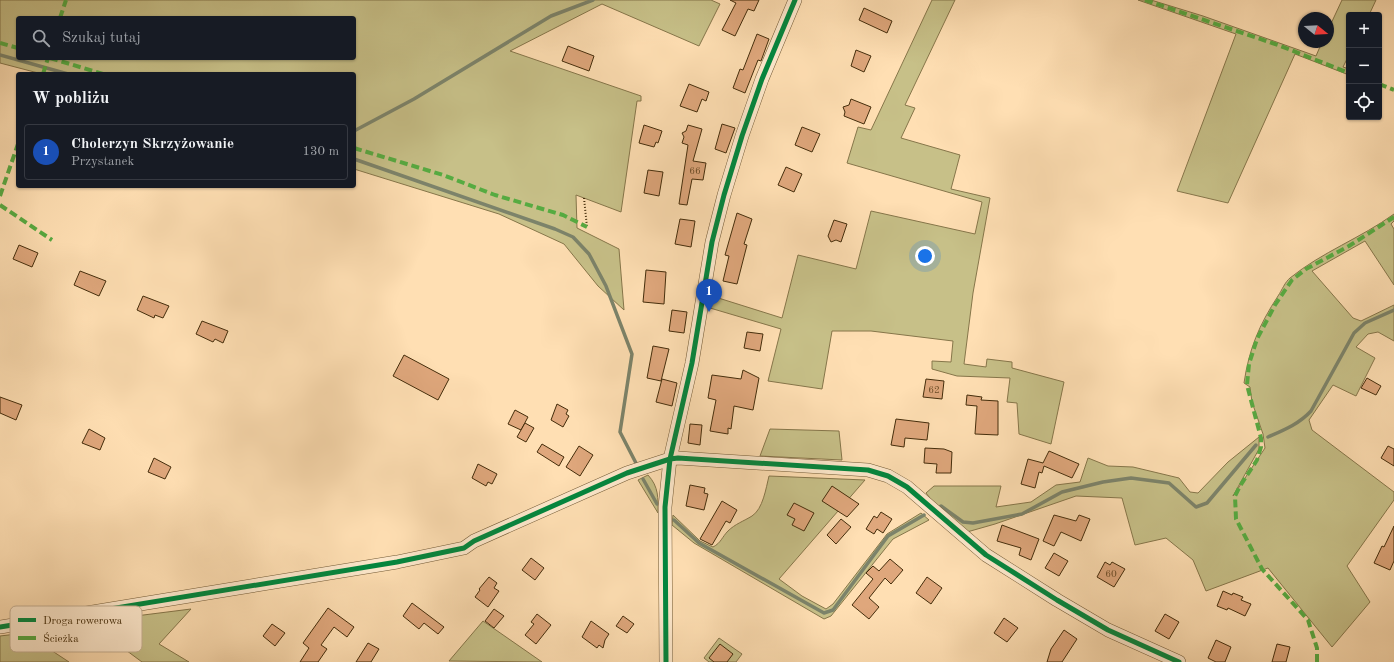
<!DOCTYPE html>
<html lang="pl">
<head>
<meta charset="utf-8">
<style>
	:root { --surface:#171b24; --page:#20242c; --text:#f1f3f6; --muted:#9ea1a6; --line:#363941; --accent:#c59692 }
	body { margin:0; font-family:"Old Standard TT",serif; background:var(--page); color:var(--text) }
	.controls { position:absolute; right:12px; top:12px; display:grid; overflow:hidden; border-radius:4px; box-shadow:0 1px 3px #0004 }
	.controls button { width:36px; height:36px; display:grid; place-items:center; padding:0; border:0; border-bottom:1px solid var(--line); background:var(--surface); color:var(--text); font:20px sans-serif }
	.compass { position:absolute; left:1298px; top:12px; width:36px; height:36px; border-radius:50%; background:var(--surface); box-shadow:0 1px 3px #0004; rotate:108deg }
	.you { position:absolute; left:925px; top:256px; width:14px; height:14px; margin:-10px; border:3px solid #fff; border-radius:50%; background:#1a73e8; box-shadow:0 0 0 6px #1a73e833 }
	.badge { display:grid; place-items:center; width:26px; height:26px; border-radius:50%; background:var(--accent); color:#fff; font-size:13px; font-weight:700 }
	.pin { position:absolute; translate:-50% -33px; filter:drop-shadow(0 1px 2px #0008) }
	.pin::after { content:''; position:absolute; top:21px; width:14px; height:12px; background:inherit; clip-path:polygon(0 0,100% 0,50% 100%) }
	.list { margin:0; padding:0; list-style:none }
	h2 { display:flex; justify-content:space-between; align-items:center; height:52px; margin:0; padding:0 16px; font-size:17px }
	h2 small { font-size:13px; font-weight:400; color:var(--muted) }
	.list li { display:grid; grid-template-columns:26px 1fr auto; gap:12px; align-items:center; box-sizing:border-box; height:56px; margin:0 8px 8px; padding:0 8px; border:1px solid var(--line); border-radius:4px }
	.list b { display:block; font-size:15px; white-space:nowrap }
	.list p { margin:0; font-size:13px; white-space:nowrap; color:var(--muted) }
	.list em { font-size:13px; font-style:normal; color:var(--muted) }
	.icon { flex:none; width:22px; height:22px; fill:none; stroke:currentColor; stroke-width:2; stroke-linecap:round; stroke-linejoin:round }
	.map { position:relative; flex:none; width:1394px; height:662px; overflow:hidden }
	.search { position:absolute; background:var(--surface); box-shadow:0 1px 3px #0004; left:16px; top:16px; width:340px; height:44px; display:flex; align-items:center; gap:10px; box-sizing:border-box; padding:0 14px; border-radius:4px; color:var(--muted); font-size:15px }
	.panel { position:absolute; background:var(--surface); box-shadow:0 1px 3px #0004; left:16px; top:72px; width:340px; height:116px; border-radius:4px }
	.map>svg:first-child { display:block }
	.green { fill:#c7c088; stroke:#86764a; fill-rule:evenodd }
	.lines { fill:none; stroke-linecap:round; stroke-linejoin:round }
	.stream { stroke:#7c836a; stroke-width:3.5 }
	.building { fill:#dfa77c; stroke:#442d0b }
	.minor-casing { stroke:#735a35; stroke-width:14 }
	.path { stroke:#442d0b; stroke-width:2; stroke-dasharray:1 2; stroke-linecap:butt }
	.minor { stroke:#ffeace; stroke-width:13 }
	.quiet { stroke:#56ab41; stroke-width:4; stroke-dasharray:8 4; stroke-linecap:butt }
	.cycleway-casing { stroke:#ffeace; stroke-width:8 }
	.cycleway { stroke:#00873e; stroke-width:5 }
	.labels { text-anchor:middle; stroke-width:4; stroke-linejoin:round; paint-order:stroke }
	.number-label { font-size:10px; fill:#6b4c27 }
	.key { fill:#ffeace; stroke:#c7b194; stroke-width:1 }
	.key-label { font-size:11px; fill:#442d0b }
</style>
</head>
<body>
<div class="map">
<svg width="1394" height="662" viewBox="0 0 1394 662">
	<rect width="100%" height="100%" fill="#ffdfb3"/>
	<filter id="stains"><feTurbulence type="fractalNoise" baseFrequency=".005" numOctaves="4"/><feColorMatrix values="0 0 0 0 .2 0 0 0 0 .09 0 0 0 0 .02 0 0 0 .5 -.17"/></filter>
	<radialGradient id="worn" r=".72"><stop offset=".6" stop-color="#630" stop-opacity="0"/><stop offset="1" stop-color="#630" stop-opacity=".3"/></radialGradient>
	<g class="green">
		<path d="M0,0H711L720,4L699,46L602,4L510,51L641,96V101H637L621,212L576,195L577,228L619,249L624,310L598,286L564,244L499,214L354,169V74H42L0,63ZM18,18H354V58H18Z"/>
		<path d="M932,0H955L905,105L915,108L901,138L960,155L951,189L990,198L973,293L964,364L986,367L987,359L1012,362V368L1064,382L1051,444L1019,434L1017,403L1007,402L1010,378L957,376L932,369V361L951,362L953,341L871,331H832L822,389L768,381L781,329L710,308L712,296L782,318L798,255L856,269L871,211L975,234L982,202L847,163L858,127L871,130Z"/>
		<path d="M1138,0H1151L1203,16L1316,56L1322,42H1328V30L1342,0H1376L1369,15H1349V55L1343,67L1349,69V75L1295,54L1228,203L1177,191L1236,34Z"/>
		<path d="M1394,214V221L1391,224L1394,229V285L1365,241L1312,271L1353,318L1361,321L1394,305V341L1378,332L1368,334L1356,347L1375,358L1356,396L1333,385L1309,420L1312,430L1394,492V500L1347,566L1370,602L1332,647L1268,568L1206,591L1193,560L1166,538L1135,545L1122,498L1076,496L995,524L967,532L933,502L926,493L934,486H1001L996,507L1031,502L1056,485L1080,482L1088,458L1108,466L1133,467L1179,478L1190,492L1198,493L1228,462L1259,437V449L1233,496L1265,448L1263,434L1252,402L1250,387L1244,383C1249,349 1259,325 1278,296C1282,290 1285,282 1290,278C1322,252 1361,238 1394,214Z"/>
		<path d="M770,429L839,431L842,460L760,456Z"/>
		<path d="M648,475C659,487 658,498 658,513L638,480Z"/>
		<path d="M769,476L865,480L779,579L802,596L826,609L833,604L887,534L921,513L929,520L893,539L831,616L824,619L694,543L672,525L673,515L700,541L713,547C721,543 722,537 728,531C735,524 744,521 752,516C763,509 766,488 769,476Z"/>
		<path d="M191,609L159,644L189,662H142L88,622Z"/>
		<path d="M483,621L542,662L449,661Z"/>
		<path d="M25,633L69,662H0V636Z"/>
		<path d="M719,638L742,654L736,662H709L704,658Z"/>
	</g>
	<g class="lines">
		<g class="stream">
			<path d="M0,55L68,74"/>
			<path d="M354,131L414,99L551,16L593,0"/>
			<path d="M354,159L555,229L573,237L589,254L606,286L632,354L620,432L637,465"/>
			<path d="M1268,437C1284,430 1299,424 1311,411L1354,333L1365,323L1394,310"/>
			<path d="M643,479L657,504"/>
			<path d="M940,507L941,506L963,522L973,523L1022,514L1062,492L1103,482L1131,478L1169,483L1196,507L1207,503L1256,445"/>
			<path d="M674,520L699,543L824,613L833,610L888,536L924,515"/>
		</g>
	</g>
	<g class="building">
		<path d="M730,0H759L754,11L748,9L735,36L722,30L736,3Z"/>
		<path d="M864,8L892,21L887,33L859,20Z"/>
		<path d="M757,34L769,39L761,61L758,60L745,93L733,88L740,69L743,70Z"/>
		<path d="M568,46L594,56L589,71L562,61Z"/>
		<path d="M856,50L871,56L864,72L851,66Z"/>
		<path d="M689,84L709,92L706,101L702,99L697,112L680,106Z"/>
		<path d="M851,99L871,107L864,124L844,116L845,112L843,107L849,105Z"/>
		<path d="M722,124L735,128L726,153L715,149Z"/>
		<path d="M644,125L662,131L658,143L656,142L654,147L639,143Z"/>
		<path d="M688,125L702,129L693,161L706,163L703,180L692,179L687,205L679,204L688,145L682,143L684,137L682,133L686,131Z"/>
		<path d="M802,127L820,134L812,152L795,145Z"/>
		<path d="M786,167L802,174L794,192L778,185Z"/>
		<path d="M648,170L663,172L659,196L644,193Z"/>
		<path d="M737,213L752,219L744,244L747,245L737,284L723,281L729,256L725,255Z"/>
		<path d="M680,219L695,221L691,247L675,244Z"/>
		<path d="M834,220L847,224L841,242L836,240L831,242L828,236Z"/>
		<path d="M19,245L38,253L32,267L13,259Z"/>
		<path d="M646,270L666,272L664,304L643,302Z"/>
		<path d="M80,271L106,281L99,296L74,285Z"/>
		<path d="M143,296L169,306L163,318L155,315L154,318L137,310Z"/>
		<path d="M672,310L687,312L684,333L669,331Z"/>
		<path d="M202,321L228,331L223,343L215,339L213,342L196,334Z"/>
		<path d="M747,332L763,334L760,351L744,348Z"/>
		<path d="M653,346L669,349L661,381L647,378Z"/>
		<path d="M404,355L449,379L438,400L393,376Z"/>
		<path d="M743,370L759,378L753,410L734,406L731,429L728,428V434L710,431L716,400L708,398L712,375L741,379Z"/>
		<path d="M1367,378L1381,386L1376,395L1361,388Z"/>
		<path d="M662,379L677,383L672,406L656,402Z"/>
		<path d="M926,379L944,381L942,399L923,397Z"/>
		<path d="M967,395L982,397L981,400L998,401V435L975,434L977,406L966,405Z"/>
		<path d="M0,397L22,405L16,420L0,413Z"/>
		<path d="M557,404L568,410L566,414L569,416L563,427L551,420Z"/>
		<path d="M515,410L528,417L521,430L508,424Z"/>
		<path d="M896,419L929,423L927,440L905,438L904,447L891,445Z"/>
		<path d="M525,423L534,428L526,442L517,437Z"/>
		<path d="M690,424L702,425L700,445L688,443Z"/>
		<path d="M89,429L105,438L100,450L82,443Z"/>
		<path d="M542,444L564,457L559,466L537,452Z"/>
		<path d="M579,446L593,455L580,476L566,467Z"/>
		<path d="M1388,446L1394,449V466L1381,458Z"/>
		<path d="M925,448L944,449L952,452L951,473H936L937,464L924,463Z"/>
		<path d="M1049,451L1079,464L1072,478L1044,466L1042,473L1039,472L1035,488L1021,484L1028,459L1043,463Z"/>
		<path d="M154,458L171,467L165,479L148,472Z"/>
		<path d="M478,464L497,474L492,484L488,482L486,486L472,478Z"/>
		<path d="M690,485L705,488L704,493L708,494L704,510L686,506Z"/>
		<path d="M832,486L859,504L847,517L822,501Z"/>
		<path d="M722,501L737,510L730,523L726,521L712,545L700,539Z"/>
		<path d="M794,503L814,513L804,531L792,525L795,519L787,515Z"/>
		<path d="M881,512L892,519L883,533L877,529L874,534L866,529L874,516L877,518Z"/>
		<path d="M1054,515L1076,521L1079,515L1090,519L1081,541L1061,532L1054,546L1043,541Z"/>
		<path d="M841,519L851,527L836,544L827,535Z"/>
		<path d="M1002,525L1039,539L1031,560L1019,555L1021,548L997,541Z"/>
		<path d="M1394,526V561L1390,570L1374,563L1382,546L1384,547Z"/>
		<path d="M1054,553L1068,561L1059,576L1045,568Z"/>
		<path d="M531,558L544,568L535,580L522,570Z"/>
		<path d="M890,559L903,570L891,584L885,578L869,598L879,607L869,619L852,605L873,579L866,573L873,566L879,571Z"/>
		<path d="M1105,562L1110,565L1112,562L1125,569L1114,587L1097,577Z"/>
		<path d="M489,577L497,583L494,588L499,591L488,607L475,597L480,590L479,589Z"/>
		<path d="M927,577L942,588L931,604L916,593Z"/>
		<path d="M1223,591L1232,595L1233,593L1243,597L1241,600L1251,604L1245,616L1228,608L1227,610L1217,606Z"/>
		<path d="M412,603L444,627L438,634L424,623L419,629L403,616Z"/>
		<path d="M328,608L354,627L347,637L334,627L321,645L327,649L318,662H300L309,648L303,643Z"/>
		<path d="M494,609L504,616L494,628L485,621Z"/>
		<path d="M537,614L551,625L536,644L525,635L534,624L531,622Z"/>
		<path d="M1165,614L1179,622L1169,639L1155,631Z"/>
		<path d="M623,616L634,624L627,633L616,626Z"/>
		<path d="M1004,618L1018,628L1007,642L994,633Z"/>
		<path d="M591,621L609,634L605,640L603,648L599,645L597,648L582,637Z"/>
		<path d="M272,624L285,633L275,646L263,636Z"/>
		<path d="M1064,630L1077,639L1062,662H1047L1051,649Z"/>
		<path d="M1216,640L1231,647L1225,662H1216L1208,658Z"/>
		<path d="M368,643L379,649L371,662H356Z"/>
		<path d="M720,644L733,654L727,662H714L709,658Z"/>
		<path d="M1277,644L1290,647L1286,662H1272Z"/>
	</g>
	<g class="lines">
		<defs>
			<g id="minor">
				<path d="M0,627L397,562L464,548L474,541L627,473L670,459L678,458L868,470L888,476L907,487L986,555L1057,600L1108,630L1179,662"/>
				<path d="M666,662L665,507L670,459L692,363L712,242L724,195L742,136L762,79L795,0"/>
			</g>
		</defs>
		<use href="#minor" class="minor-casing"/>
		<path class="path" d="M584,198L587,227"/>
		<use href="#minor" class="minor"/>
		<g class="quiet">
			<path d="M1145,0L1278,45L1349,73"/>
			<path d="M60,18L66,0"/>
			<path d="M0,43L18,48"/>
			<path d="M50,58L103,74"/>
			<path d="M43,74L48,58"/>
			<path d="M1379,84L1394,90"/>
			<path d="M354,148L443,175L495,195L563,215L587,227"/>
			<path d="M0,196L18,144"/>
			<path d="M0,205L52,240"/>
			<path d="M1317,662V648L1308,620L1262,569L1236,519L1235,496L1240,486L1257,460L1261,447V438L1247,385L1249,364L1257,339L1275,305L1292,280L1306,269L1349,246L1394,217"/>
		</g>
		<defs>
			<g id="cycleway">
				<path d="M0,627L397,562L464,548L474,541L627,473L670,459L678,458L868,470L888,476L907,487L986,555L1057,600L1108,630L1179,662"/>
				<path d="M666,662L665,507L670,459L692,363L712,242L724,195L742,136L762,79L795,0"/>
			</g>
		</defs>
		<use href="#cycleway" class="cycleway-casing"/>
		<use href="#cycleway" class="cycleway"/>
	</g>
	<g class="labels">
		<g class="number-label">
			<text x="695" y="174">66</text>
			<text x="934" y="393">62</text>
			<text x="1111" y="577">60</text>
		</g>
	</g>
	<rect x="10" y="606" width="132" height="46" rx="6" class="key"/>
	<rect x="18" y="618" width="18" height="4" fill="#00873e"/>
	<rect x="18" y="636" width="18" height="4" fill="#56ab41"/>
	<g class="key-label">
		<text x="43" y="624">Droga rowerowa</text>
		<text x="43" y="642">Ścieżka</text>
	</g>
	<rect width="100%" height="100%" filter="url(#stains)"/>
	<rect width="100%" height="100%" fill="url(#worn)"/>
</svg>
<div class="controls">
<button>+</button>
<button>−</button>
<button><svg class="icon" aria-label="locate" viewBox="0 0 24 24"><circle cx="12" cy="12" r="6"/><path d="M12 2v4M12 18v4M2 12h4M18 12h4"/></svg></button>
</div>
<svg class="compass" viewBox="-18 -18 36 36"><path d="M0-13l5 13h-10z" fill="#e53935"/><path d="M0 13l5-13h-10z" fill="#9ea1a6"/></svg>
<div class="you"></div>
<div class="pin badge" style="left:709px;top:312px;background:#1a4fb4">1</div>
<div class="search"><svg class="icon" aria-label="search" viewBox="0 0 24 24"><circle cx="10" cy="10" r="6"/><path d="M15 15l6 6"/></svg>Szukaj tutaj</div>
<section class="panel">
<h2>W pobliżu<small></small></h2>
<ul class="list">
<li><span class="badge" style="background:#1a4fb4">1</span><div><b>Cholerzyn Skrzyżowanie</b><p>Przystanek</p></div><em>130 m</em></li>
</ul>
</section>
</div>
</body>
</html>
